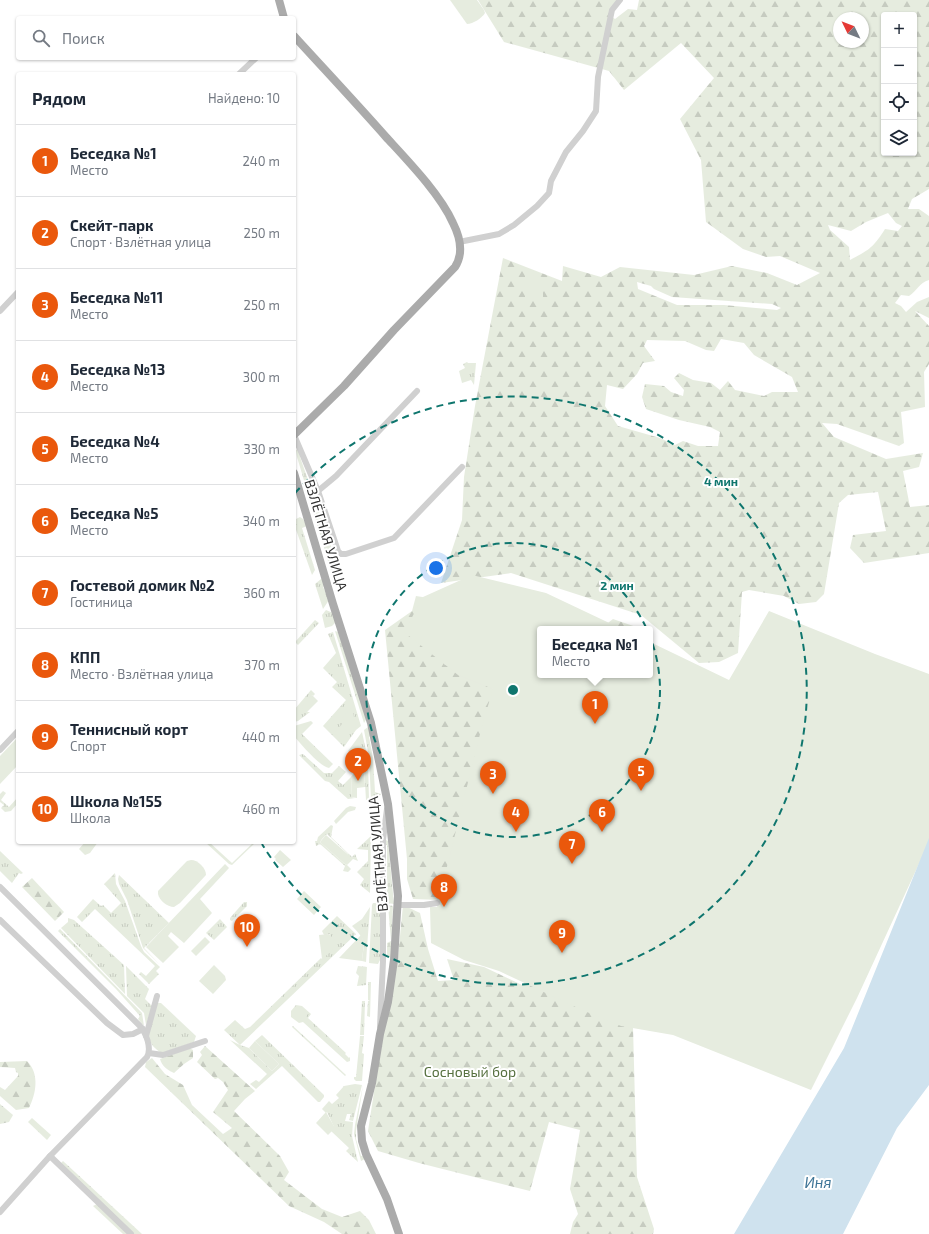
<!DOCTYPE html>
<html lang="ru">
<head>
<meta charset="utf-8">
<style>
	:root { --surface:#fff; --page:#f6f6f7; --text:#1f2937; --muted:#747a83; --line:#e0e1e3; --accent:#ea580c }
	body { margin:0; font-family:"Exo 2",sans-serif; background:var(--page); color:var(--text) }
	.controls { position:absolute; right:12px; top:12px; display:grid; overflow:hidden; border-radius:4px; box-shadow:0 1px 3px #0004 }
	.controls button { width:36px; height:36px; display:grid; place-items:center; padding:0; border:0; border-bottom:1px solid var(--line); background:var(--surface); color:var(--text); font:20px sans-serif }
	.compass { position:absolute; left:833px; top:12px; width:36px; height:36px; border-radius:50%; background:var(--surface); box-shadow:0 1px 3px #0004; rotate:313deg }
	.you { position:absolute; left:436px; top:568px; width:14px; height:14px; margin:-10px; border:3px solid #fff; border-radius:50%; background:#1a73e8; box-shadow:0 0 0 6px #1a73e833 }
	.badge { display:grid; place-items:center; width:26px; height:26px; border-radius:50%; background:var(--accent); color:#fff; font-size:13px; font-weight:700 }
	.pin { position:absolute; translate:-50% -33px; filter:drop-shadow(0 1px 2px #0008) }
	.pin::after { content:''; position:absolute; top:21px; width:14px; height:12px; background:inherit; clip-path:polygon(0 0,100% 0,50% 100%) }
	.popup { position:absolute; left:537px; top:626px; width:116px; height:52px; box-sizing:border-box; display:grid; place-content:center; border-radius:4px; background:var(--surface); filter:drop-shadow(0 1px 3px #0005); font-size:13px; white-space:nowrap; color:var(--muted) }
	.popup b { font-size:15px; color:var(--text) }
	.popup::after { content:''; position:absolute; left:50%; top:100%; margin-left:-8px; border:8px solid transparent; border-top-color:var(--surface) }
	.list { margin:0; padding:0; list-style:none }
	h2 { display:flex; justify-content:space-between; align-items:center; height:52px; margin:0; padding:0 16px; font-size:17px }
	h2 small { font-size:13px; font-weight:400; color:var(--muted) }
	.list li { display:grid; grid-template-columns:26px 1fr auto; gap:12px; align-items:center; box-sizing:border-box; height:72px; padding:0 16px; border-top:1px solid var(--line) }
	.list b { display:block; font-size:15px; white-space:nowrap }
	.list p { margin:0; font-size:13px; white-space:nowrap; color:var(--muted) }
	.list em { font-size:13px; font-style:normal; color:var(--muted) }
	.icon { flex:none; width:22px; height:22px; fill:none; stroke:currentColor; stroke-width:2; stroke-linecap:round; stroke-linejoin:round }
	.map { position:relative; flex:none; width:929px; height:1234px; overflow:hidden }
	.search { position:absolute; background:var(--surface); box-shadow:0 1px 3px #0004; left:16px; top:16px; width:280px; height:44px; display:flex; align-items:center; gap:10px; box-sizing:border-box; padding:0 14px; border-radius:4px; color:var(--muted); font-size:15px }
	.panel { position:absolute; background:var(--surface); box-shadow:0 1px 3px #0004; left:16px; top:72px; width:280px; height:772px; border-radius:4px }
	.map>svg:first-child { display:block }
	.grass { fill:url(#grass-tufts); fill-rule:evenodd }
	.forest { fill:url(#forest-firs); fill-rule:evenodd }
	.park { fill:#e6ecdf }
	.water { fill:#cfe2ee }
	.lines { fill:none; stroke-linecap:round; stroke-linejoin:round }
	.minor { stroke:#d0d0d0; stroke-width:6 }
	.major { stroke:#ababab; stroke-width:8 }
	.ring { fill:none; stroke:#0f766e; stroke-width:2; stroke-dasharray:7 5 }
	.labels { text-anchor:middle; stroke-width:4; stroke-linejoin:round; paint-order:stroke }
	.street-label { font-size:14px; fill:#333; stroke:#fff }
	.park-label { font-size:14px; fill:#56703f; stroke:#fff }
	.water-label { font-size:15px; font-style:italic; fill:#3f7597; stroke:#fff }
	.centre { fill:#0f766e; stroke:#fff; stroke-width:2 }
	.ring-label { font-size:12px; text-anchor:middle; font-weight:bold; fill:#0f766e; stroke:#fff; stroke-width:4; stroke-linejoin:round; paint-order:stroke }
</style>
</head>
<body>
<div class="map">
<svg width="929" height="1234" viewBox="0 0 929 1234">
	<defs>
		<pattern id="grass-tufts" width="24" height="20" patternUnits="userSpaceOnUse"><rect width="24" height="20" fill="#e6ecdf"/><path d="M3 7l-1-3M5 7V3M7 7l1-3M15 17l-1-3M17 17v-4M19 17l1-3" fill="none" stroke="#c6cbc0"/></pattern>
		<pattern id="forest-firs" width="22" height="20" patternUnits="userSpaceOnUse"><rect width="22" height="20" fill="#e6ecdf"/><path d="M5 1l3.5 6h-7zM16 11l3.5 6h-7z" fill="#c6cbc0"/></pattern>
	</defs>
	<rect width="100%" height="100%" fill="#fff"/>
	<g class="grass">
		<path d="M467,362L468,363H476L474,385L471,380L462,383L459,371L465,368L463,364Z"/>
		<path d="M298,449L301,455L300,457L337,563L336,582L334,581L297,457L296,450Z"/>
		<path d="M300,517L303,519L307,526L302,528L315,570L312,575L294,524V520Z"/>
		<path d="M321,579H325L327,584L323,587L327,595L331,597L323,609L315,584Z"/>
		<path d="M326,610L333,613L336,622L332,626L325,628L322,615Z"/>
		<path d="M315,620L319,623L298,645L295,642Z"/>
		<path d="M335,631L338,632L367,718L364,723Z"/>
		<path d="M333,632L361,726L356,730L344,747L323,726L346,700L332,687L337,682L323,668L336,653L328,634Z"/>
		<path d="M311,690L315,694L313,696L312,695L307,712H310L298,721L294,722V710Z"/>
		<path d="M311,721L313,723L302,734L333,764L329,768C319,766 301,744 294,736V726Z"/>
		<path d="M368,727L373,733L369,737L373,758L375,792L381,794C378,798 376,802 371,800L369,757L364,730Z"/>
		<path d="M362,732L368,760L369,800H366L364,767H357L367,756L358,748L352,754L348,751Z"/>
		<path d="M303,754L324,773H332L339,766L346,772L338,781L343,785L352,776L351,797L355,798L348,799L329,782L325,781L299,755Z"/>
		<path d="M3,791L6,793L1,800L9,807L18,797V803L11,811L5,812L1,808L4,805L0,802V794Z"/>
		<path d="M350,806L356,807L355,810L348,812L336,824L334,821L346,808Z"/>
		<path d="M331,825L333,826L331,837L352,857L355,854L358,861L353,859L347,865L351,869L348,872L343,871L345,866L320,844L316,846L315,841H317L318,837ZM327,834L348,854V857L351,858L346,865L320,842L322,839Z"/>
		<path d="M371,836L370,893L360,885L364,879L357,872L368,861V850L357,849Z"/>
		<path d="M385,840H386L388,841L394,904L387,903V845L383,843Z"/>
		<path d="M205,842H209L232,863L254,842L261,843L260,844L255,843L232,865L229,864Z"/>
		<path d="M0,851L23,873L21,874L19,873L12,883L0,871Z"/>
		<path d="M115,873L116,884L125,901L141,946L144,952L160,967L156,971L159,974L149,984L139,974L141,972L146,976L155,966L95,909L82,922L77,917L93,899L101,906L103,905L111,913L121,903L104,884Z"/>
		<path d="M119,875L169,923L144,948L160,965L143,948L127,900L119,884L118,879Z"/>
		<path d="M244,902H247V906L232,921L230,920V918Z"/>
		<path d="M373,903H376L380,907V960L378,964L369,963L372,905Z"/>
		<path d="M388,905L393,906L389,989L390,958L387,955V943L391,941Z"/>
		<path d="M370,907L366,962L362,961C364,942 367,941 352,926L362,919Z"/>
		<path d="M337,916L356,934L240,1045L249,1048L272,1071L279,1064L255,1041L262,1035L324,1095V1097L320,1102H318L282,1066L256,1089L250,1084L256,1080L259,1082L267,1074L230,1040L240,1045L224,1030L235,1020L245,1029L250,1027L321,958L322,959L330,934L324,935L322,931Z"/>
		<path d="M68,918L74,920L124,965L125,994L61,928L68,922Z"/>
		<path d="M220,919L227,927L214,940L206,933Z"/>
		<path d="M60,929L142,1013L144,1026L138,1019L140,1016L116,989L58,931Z"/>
		<path d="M126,966L149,989L145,999L152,1006L146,1025L144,1013L127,996Z"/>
		<path d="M358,966L367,967L366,985L357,986L359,976L356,973Z"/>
		<path d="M368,982H371L370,1017L367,1016L368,1001L370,1000H368Z"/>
		<path d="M362,1001H365L364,1035H360Z"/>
		<path d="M157,1003H161L196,1036L194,1042L162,1053C154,1049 149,1043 149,1034Z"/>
		<path d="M296,1005L302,1006L311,1014L308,1018L346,1053L345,1054L349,1058L350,1057V1061L347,1062L303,1022L299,1023L291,1017V1011Z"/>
		<path d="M293,1026L346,1075L345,1076L292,1027Z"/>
		<path d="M360,1036H364L362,1053L364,1054L362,1081H356L354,1079V1077H356Z"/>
		<path d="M355,1084L362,1085L353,1121L349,1120L351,1114H347L345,1121L353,1122L352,1136L358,1162L346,1151L349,1148L331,1131L334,1127L327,1112L326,1113L322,1109L329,1101L332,1104L339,1098L336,1095L344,1086Z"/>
		<path d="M363,1085L356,1131V1139L361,1156H366L365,1159L361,1161L354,1134L355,1125Z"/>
		<path d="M97,1204L128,1234H123L93,1206Z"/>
	</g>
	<g class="forest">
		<path d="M478,0H619L609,15L615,19L628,9L637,10L639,0H929V189L912,199L908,209H919L929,216V280C919,283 917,291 909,296L901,295L895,303L901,306L906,312L917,302L929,297V318L915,311L929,326V364L924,372L925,407L901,412L904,443L899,446L837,424L822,423L834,437L886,459L923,453L919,467L903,471L910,507L929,505V553L864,563L850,548L853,535L886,531L878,492L848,495L839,503L824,594L816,602L799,604L784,596L749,590L742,592L738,653L719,662L699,663L641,615L511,573L441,583L462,520L464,477L475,406L503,258L562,281L563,266L601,277L620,267L694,275L732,266L767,273L797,285L820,273L780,256L766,257L743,249L706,222L701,160L680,119L714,78L681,43L624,90L609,71L504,42ZM884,15H914V153H884ZM839,18H863V42H839ZM888,213L896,223L902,226L898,231L885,229C873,248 869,250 850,260L849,247L830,230L828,225L851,231L866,222ZM637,282L651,286L654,289L672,297L772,304L781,308L777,310L724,305H677L638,289ZM721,339L744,343L754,355L792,377L798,392H772L764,396L735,390L728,381L720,390L711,383L693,380L679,373L674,378L684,390L683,396L671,392L664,386L645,384L642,397L646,409L679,420L710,427L720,432L718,446H698L683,441L675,445L660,438L618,426L605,406L607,385L623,389L637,374L643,363L655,361L644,346L647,340L685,341L706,350L714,351Z"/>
		<path d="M416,596L447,601L444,664L486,681L498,694L440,900L413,899L407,879V859L385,630L412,611Z"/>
		<path d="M613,619L642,629H600Z"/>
		<path d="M32,878L64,912L55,921L22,887Z"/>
		<path d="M403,905L420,913L428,949L438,981L454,980L447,959L484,967L522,985L526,981L633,1027L637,1177L654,1229L653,1234H570L573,1222L578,1214L570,1189L580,1130L549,1122L530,1191L419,1163L378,1151L368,1131L387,1008L398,957Z"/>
		<path d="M205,1046L255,1091L245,1099L234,1111L280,1156L289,1172L284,1180L322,1209L342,1217L360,1211L369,1220L376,1234H342L324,1222L289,1206L145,1067L146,1062L152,1058L165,1074L183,1085L192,1105L223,1134L232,1128L213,1112L228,1090L223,1082L218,1078L215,1079L197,1062L202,1055L200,1052Z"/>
		<path d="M189,1048L193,1050V1058L184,1064L174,1073C167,1070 162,1066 160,1059Z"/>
		<path d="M27,1061C40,1074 36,1094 29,1108L16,1110L0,1096V1087L5,1090L18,1076V1073L16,1072L15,1068L0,1067V1062Z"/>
		<path d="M0,1104L13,1115L9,1122L0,1124Z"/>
		<path d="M32,1118L51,1135L47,1140L28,1122Z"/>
		<path d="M63,1161L142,1234H133L60,1164Z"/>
	</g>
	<g class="park">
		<path d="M450,0H477L484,10L485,13C482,18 473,24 467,24Z"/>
		<path d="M525,275L543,277V301H525Z"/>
		<path d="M472,575L546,593L622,629H540V675H650V642L729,680L769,611L875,654L929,674V842L857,998L811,1090L673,1035L621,1026L582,1010L499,971L464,960L431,943L430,907H437L482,726L493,689L458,675L404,632L423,597Z"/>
		<path d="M312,695L318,701L307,712L301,707Z"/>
		<path d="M351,708V711L353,713L356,727L343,741L334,733L345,721L342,718Z"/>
		<path d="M18,737V765L0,784V756Z"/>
		<path d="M364,766L365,787L357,788V798L351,797L352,776L357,767Z"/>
		<path d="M326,835L352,858L346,865L320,842Z"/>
		<path d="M85,842H98L90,853L85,855L79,849Z"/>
		<path d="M280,850L291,860L283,867L275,860L276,859L274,857Z"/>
		<path d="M191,860C198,860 206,868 206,875L180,903L174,907C167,907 159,900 158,894V891L187,861Z"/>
		<path d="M225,864L229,868L200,899L212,913L184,943L171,932L168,936L179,947L163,963L146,947Z"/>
		<path d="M304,891L321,907L314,915L297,899Z"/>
		<path d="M329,934L336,942C333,950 329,954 322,959L319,935Z"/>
		<path d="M361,935L364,942L362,961L339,958Z"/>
		<path d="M205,937L210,942L196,956L191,951Z"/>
		<path d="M214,965L225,976L226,980L213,994L199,981Z"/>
		<path d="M296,1006H301L308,1013L306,1018L299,1022L292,1015V1011Z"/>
		<path d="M255,1041L279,1064L272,1071L249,1048Z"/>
		<path d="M326,1112L335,1128L328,1135L316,1123Z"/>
	</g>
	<path class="water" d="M929,838V1085L897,1128L843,1234H734L844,1048Z"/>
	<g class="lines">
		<g class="minor">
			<path d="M239,74L256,58"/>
			<path d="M459,242L499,234L514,225L537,206L549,193L551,181L566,152L583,131L596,111L598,77L612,10L620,0"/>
			<path d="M0,311L18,292"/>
			<path d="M294,435L318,491L338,551L341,554H346L394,538L462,467"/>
			<path d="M318,491L336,476L417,391"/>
			<path d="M0,750L18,731"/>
			<path d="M0,887L140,1026C146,1033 152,1048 147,1057L50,1156L0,1212"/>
			<path d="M398,905H424L437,903"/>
			<path d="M0,920L107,1023L123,1035L133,1034L143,1029"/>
			<path d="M380,1027L383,961V840L387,809"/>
			<path d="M146,1036L157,996"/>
			<path d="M149,1053L163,1055L205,1041"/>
			<path d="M50,1156L131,1234"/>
		</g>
		<g class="major">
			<path d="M279,0L284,18"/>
			<path d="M294,36C325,70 356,103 386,137C408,161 440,194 453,223C460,237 464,253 455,267L394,330L344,386L294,435"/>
			<path d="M294,473L333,604L371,723L388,804L398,896L394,960L388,1002L380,1034L372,1083L361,1126L362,1141L366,1154L387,1199L399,1234"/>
		</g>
	</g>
	<g class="ring">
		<circle cx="513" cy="690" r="147"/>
		<path d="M295 493A294 294 0 1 1 262 844"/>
	</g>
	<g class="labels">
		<g class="street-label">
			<text transform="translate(326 535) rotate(73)" y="5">ВЗЛЁТНАЯ УЛИЦА</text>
			<text transform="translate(378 854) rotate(-95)" y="5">ВЗЛЁТНАЯ УЛИЦА</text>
		</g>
		<g class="park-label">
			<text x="470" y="1077">Сосновый бор</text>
		</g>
		<g class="water-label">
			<text x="818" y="1188">Иня</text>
		</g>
	</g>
	<circle cx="513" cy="690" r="6" class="centre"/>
	<g class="ring-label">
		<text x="721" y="486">4 мин</text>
		<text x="617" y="590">2 мин</text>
	</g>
</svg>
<div class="controls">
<button>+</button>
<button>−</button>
<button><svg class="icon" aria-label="locate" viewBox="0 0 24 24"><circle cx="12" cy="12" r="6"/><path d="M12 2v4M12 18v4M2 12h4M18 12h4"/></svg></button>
<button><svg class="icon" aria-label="layers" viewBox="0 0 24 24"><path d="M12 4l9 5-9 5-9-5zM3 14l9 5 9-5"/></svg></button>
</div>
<svg class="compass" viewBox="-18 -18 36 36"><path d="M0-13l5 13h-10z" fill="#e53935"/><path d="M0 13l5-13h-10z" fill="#747a83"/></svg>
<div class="you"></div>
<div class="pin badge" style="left:595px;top:724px">1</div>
<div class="popup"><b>Беседка №1</b>Место</div>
<div class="pin badge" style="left:358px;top:781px">2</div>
<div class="pin badge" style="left:493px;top:794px">3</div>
<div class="pin badge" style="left:516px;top:832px">4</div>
<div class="pin badge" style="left:641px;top:791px">5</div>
<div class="pin badge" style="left:602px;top:832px">6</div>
<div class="pin badge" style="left:572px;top:864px">7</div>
<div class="pin badge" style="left:444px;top:907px">8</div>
<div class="pin badge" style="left:562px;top:953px">9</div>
<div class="pin badge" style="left:247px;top:947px">10</div>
<div class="search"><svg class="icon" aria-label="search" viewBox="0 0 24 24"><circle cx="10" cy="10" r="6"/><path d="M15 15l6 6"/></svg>Поиск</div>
<section class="panel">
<h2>Рядом<small>Найдено: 10</small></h2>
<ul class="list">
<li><span class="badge">1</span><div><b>Беседка №1</b><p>Место</p></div><em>240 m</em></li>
<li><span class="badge">2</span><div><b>Скейт-парк</b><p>Спорт · Взлётная улица</p></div><em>250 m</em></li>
<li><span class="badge">3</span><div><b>Беседка №11</b><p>Место</p></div><em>250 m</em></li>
<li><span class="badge">4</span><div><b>Беседка №13</b><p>Место</p></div><em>300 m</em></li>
<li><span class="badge">5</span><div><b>Беседка №4</b><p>Место</p></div><em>330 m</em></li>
<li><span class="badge">6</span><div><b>Беседка №5</b><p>Место</p></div><em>340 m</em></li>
<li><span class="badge">7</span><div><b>Гостевой домик №2</b><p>Гостиница</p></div><em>360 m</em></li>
<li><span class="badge">8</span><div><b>КПП</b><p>Место · Взлётная улица</p></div><em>370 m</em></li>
<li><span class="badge">9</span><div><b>Теннисный корт</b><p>Спорт</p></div><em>440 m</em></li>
<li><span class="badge">10</span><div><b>Школа №155</b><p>Школа</p></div><em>460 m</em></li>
</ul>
</section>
</div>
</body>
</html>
